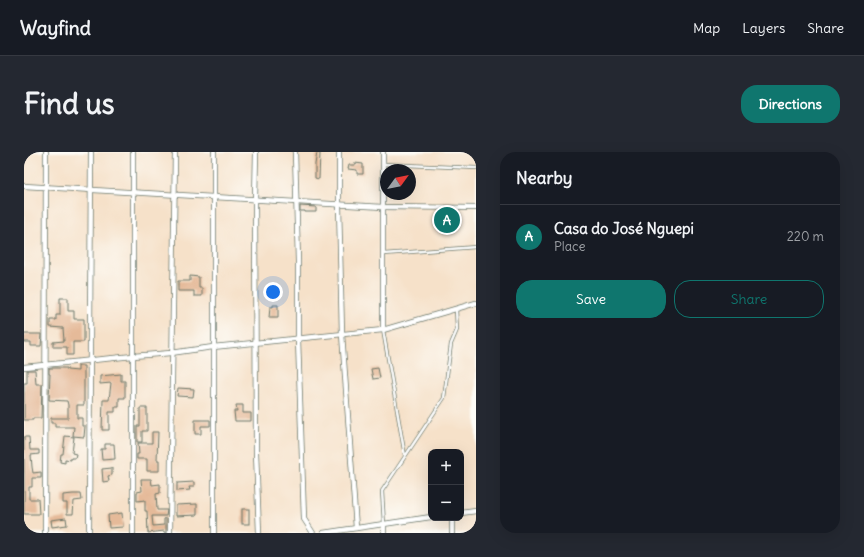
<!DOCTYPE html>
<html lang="en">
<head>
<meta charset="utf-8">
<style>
	:root { --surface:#171b24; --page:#242831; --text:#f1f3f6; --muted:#9ea1a6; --line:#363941; --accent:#0f766e }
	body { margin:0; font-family:Delius,sans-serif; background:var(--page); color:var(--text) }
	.controls { position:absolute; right:12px; bottom:12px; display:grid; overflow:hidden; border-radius:8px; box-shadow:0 4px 16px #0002 }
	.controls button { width:36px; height:36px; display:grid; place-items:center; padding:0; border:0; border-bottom:1px solid var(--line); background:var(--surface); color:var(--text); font:20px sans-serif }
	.compass { position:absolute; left:356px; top:12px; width:36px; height:36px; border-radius:50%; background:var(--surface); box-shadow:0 4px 16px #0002; rotate:57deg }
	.you { position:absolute; left:249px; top:140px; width:14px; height:14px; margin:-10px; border:3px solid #fff; border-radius:50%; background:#1a73e8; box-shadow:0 0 0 6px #1a73e833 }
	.badge { display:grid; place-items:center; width:26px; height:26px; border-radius:50%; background:var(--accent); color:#fff; font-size:13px; font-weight:700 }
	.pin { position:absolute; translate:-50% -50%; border:2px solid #fff; box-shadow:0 1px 4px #0006 }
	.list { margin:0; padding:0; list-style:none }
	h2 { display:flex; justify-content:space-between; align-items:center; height:52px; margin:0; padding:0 16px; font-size:17px }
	h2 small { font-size:13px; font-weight:400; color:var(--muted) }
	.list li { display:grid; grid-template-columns:26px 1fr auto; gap:12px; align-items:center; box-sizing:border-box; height:64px; padding:0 16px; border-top:1px solid var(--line) }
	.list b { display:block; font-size:15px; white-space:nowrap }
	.list p { margin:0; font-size:13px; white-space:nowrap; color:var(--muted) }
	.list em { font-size:13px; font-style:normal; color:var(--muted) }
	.actions { display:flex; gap:8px; padding:12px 16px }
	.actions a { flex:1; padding:9px 0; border:1px solid var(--accent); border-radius:16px; text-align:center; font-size:14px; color:var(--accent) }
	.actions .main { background:var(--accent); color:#fff }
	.map { position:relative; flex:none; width:452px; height:381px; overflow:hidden; border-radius:16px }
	header { display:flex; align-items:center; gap:24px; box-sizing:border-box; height:56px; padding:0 20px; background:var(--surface); border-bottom:1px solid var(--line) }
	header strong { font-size:19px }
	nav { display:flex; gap:22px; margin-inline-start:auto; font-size:14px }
	.intro { display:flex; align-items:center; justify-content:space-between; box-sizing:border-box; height:96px; padding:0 24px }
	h1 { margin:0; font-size:28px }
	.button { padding:10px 18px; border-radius:16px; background:var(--accent); color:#fff; font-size:14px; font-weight:700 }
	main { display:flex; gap:24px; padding:0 24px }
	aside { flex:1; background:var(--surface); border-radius:16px; box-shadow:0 4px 16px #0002 }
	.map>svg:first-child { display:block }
	.building { fill:#e5ba99 }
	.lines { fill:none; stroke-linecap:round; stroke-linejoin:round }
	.service-casing { stroke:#6a7668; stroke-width:4 }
	.minor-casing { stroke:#6a7668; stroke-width:6 }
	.service { stroke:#fff; stroke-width:2.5 }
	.minor { stroke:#fff; stroke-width:4.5 }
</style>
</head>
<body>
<header>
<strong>Wayfind</strong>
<nav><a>Map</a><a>Layers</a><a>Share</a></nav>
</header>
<div class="intro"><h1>Find us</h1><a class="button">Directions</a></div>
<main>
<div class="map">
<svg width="452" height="381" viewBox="0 0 452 381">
	<rect width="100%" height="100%" fill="#fdfcf7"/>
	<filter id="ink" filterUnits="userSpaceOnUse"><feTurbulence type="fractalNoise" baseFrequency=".025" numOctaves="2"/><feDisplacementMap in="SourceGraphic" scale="8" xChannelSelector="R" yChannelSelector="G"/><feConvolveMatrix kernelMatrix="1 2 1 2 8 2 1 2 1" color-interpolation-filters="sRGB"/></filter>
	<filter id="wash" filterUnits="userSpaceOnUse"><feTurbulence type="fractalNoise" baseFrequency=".012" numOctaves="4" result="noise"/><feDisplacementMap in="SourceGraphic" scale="16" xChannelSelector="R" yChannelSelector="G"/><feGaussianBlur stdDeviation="0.9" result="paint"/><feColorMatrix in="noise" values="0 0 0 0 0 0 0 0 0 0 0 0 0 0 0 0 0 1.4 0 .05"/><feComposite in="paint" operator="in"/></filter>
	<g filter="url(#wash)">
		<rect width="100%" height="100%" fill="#f6e1c9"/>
		<g id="blocks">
			<g class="building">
				<path d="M293,1H296L295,27L291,26V12Z"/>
				<path d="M331,11L339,12V22H333V18L324,17L325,13H331Z"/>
				<path d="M276,54L292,55V60H281V59H276Z"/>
				<path d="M419,59H426L427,77H420Z"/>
				<path d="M166,124L175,125V136H178V144H170V139H154V129H166Z"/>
				<path d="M36,146H44V159H50V167H60V190H49V203H43V195H29V190L40,189L39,176L26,175V168H32V163H36Z"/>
				<path d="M249,153H254V166H245L246,155H249Z"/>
				<path d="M0,182H18L17,194H7V190H0Z"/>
				<path d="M54,214H60V253H53V266H58V274H61L60,285L49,284L50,275H31V271H27V266H44V253L43,249L25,248L26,222H25V216H43V218L54,219Z"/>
				<path d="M354,216L356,226L349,227L347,217Z"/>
				<path d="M3,218H11L12,232H18L17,266H9V268H0V231H3Z"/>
				<path d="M97,222V229H101V246H95V255H91V260H85V278H78L79,248H85L87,231L76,232V224Z"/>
				<path d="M154,236L170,237L169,245L153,244Z"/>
				<path d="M212,253H219V261H227V269H211L210,259H213Z"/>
				<path d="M116,256H123V279H118V290H113V274H116Z"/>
				<path d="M171,268H186V274H177V282H171Z"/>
				<path d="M128,280H134L133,308H135V319H123V307H113V302H115L114,291H128Z"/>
				<path d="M41,284L50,285L48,301L52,302L51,306H47V308L41,307V311L36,310L37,302H39Z"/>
				<path d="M0,285H5L6,298H15V302L7,303L8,315L9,321L17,320V326H8V335H5V347H14L15,362H0Z"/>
				<path d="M81,292H90L91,307L78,308L77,297H81Z"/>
				<path d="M88,316V323L84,324L85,329L79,330L78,317Z"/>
				<path d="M117,327H127L128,333L136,332V341L132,342L133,358H143L142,364H128L129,374L140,373V367L142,366V381H140V379L124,381L123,359H121V348L113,349V340L118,339Z"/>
				<path d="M170,330V335H165L166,338L153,339V331Z"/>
				<path d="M49,342H57L58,348L50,349L49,362H43V351H39V343Z"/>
				<path d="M173,352V363L152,364V353Z"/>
				<rect x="218" y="357" width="7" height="15"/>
				<path d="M98,361L99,375L85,376L84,363Z"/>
				<path d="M42,366L43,373L28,375L27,368Z"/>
			</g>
		</g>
	</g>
	<g filter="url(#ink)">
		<use href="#blocks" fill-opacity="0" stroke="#6a7668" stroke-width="1"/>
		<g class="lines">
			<defs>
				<g id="service">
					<path d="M359,12L452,16"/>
					<path d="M360,102L452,95"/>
					<path d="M359,178L381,304"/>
					<path d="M360,372L358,339L420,246L427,192L433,178L432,157"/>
				</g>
				<g id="minor">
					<path d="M232,0L231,48L232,300L235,381"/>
					<path d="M271,0L274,109V187L280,367L289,381"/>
					<path d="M315,0V53L318,182L332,376"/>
					<path d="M0,34L359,55L452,56"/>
					<path d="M359,178V0"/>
					<path d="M0,215L109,204L147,201L189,195L359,178L452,151"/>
					<path d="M437,361L452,359"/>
					<path d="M428,366V381"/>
					<path d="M21,381L22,0"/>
					<path d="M65,381L67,0"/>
					<path d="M109,381V0"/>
					<path d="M146,381L151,0"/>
					<path d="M190,381V0"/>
					<path d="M299,381L407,365"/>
					<path d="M360,381V372"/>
				</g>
			</defs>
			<use href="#service" class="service-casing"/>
			<use href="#minor" class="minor-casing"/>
			<use href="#service" class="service"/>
			<use href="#minor" class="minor"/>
		</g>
	</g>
</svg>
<div class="controls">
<button>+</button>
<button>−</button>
</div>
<svg class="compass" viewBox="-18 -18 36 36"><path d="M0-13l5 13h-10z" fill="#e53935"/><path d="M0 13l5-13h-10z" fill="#9ea1a6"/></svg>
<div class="you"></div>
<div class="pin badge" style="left:423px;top:68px">A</div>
</div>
<aside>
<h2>Nearby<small></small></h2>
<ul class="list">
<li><span class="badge">A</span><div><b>Casa do José Nguepi</b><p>Place</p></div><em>220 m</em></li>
</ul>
<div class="actions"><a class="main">Save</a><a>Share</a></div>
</aside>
</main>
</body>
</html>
